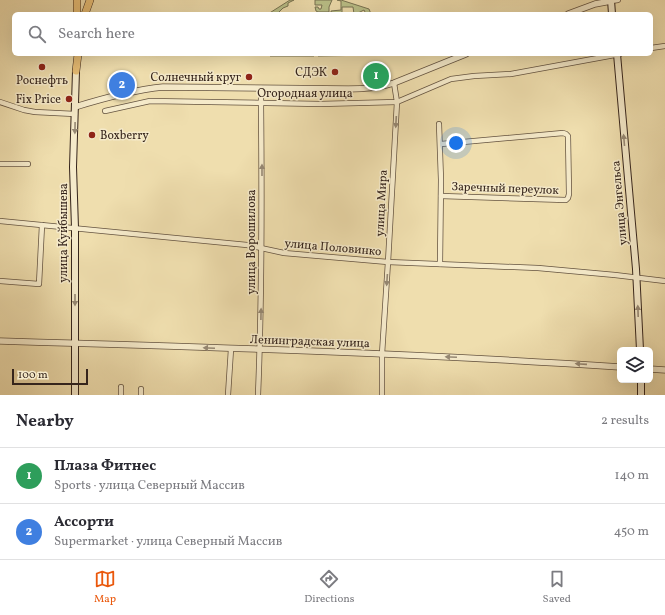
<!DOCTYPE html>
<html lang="en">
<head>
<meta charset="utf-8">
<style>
	:root { --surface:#fff; --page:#f7f7f7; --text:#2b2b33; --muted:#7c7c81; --line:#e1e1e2; --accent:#ea580c }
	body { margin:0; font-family:Vollkorn,serif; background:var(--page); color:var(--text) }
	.controls { position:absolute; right:12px; bottom:12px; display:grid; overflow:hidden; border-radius:6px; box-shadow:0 4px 16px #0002 }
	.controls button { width:36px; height:36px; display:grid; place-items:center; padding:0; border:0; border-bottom:1px solid var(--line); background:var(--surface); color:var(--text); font:20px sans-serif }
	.scale { position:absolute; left:12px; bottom:10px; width:76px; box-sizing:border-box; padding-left:4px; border:2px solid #36251c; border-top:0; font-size:11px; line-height:14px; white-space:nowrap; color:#36251c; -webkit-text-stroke:3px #f5eaca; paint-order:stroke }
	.you { position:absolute; left:456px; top:143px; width:14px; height:14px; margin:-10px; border:3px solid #fff; border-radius:50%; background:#1a73e8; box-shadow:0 0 0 6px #1a73e833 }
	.badge { display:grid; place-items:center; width:26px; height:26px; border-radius:50%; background:var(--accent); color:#fff; font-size:13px; font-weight:700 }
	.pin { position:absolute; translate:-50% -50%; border:2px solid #fff; box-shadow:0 1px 4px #0006 }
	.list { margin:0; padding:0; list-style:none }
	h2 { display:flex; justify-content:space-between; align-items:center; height:52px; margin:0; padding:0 16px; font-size:17px }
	h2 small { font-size:13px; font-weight:400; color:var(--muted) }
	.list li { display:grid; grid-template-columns:26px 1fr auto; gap:12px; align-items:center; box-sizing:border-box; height:56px; padding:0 16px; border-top:1px solid var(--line) }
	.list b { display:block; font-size:15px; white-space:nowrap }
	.list p { margin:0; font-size:13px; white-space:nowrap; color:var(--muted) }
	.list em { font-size:13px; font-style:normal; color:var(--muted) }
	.icon { flex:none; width:22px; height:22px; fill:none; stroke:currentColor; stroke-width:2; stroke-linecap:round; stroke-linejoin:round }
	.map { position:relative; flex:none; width:665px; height:395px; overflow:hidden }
	.search { position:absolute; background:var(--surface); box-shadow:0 4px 16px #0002; left:12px; right:12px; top:12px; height:44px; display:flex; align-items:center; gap:10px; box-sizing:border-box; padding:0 14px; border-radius:6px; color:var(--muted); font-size:15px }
	.sheet { height:164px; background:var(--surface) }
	nav { display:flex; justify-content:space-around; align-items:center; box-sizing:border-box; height:56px; border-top:1px solid var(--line); background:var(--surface); font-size:11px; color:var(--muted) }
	nav a { display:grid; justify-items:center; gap:2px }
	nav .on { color:var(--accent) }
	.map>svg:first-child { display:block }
	.green { fill:#bbc189; stroke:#787352 }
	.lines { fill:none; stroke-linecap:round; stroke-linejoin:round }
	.minor-casing { stroke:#645340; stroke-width:6 }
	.tertiary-casing { stroke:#645340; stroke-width:7 }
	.secondary-casing { stroke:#36251c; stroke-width:8 }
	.trunk-casing { stroke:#36251c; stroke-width:8 }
	.minor { stroke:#f5eaca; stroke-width:4.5 }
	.tertiary { stroke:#f5eaca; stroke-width:5.5 }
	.secondary { stroke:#f5eaca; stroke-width:6 }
	.trunk { stroke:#e8bf77; stroke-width:7 }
	.oneway { fill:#968873 }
	.poi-dot { fill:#8f2418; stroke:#f5eaca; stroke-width:1.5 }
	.labels { text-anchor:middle; stroke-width:3; stroke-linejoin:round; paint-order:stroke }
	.poi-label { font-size:12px; fill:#36251c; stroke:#f5eaca; text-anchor:end }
	.street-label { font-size:12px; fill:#36251c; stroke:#f5eaca }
</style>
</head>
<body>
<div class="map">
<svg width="665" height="395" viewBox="0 0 665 395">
	<rect width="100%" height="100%" fill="#efdeae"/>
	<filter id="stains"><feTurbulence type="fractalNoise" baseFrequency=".005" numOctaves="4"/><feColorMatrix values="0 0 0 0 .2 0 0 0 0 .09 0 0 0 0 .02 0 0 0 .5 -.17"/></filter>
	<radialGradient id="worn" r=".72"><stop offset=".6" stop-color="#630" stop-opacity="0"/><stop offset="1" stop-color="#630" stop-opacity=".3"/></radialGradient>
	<g class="green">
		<path d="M290,0H294L288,3V6L283,8L277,14H268Z"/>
		<path d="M315,0H332L329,7V12H318L316,11L315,7H318L319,9H321L322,5H315Z"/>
		<path d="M337,0H341L369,9L371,14H366L364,10L358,13V14H354L353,7H342V14H336L331,12V11L341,10V1Z"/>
		<path d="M271,54H314V56H270Z"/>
		<path d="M319,54H374V55L318,56Z"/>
	</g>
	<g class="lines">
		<defs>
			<g id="minor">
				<path d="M611,1L618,0"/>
				<path d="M651,48L665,46"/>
				<path d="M0,102L24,110L35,112L75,114"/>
				<path d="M105,111L150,101L320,104L397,102L451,79L474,76L511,74L620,54"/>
				<path d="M439,124L441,180L440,264"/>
				<path d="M441,144L563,133L566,134L568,136L569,194L568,198L566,200L441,196"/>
				<path d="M0,164H28"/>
				<path d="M0,221L247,245L284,253L388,262L538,268L615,275L665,281"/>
				<path d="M0,281L39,284L42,225"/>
				<path d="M121,395V387"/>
				<path d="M141,395V389"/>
				<path d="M228,395L231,349"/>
				<path d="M258,395C262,298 262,200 261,103V88"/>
				<path d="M382,395V354L388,262L397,102L394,83"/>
			</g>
			<g id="tertiary">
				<path d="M568,14L595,4L611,1"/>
				<path d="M75,107C104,98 133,90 163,87L348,89C364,89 379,88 394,83L466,54"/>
				<path d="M0,341C207,347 414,353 620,367"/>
				<path d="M650,369L665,370"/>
			</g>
			<g id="secondary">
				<path d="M611,0L612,14"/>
				<path d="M617,54L636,269L640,350"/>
				<path d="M641,380V395"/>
				<path d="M75,395V228L73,167L76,71"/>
			</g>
			<g id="trunk">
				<path d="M77,0V14"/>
				<path d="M85,14L90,0"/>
				<path d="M76,71L78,54"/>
			</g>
		</defs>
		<use href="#minor" class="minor-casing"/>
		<use href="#tertiary" class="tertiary-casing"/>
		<use href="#secondary" class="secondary-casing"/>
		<use href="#trunk" class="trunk-casing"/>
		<use href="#minor" class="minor"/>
		<use href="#tertiary" class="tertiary"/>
		<use href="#secondary" class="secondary"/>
		<use href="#trunk" class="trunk"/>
	</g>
	<defs><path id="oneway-solid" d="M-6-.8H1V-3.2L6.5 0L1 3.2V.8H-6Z"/></defs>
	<g class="oneway">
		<use href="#oneway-solid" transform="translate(396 122) rotate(93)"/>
		<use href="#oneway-solid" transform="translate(75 128) rotate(91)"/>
		<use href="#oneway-solid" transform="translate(624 140) rotate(-95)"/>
		<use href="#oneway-solid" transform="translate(262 170) rotate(-90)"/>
		<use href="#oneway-solid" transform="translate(387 280) rotate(94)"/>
		<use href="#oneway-solid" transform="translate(75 300) rotate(90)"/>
		<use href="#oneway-solid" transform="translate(638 311) rotate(-92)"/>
		<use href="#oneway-solid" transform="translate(261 314) rotate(-89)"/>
		<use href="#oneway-solid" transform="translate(209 348) rotate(-178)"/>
		<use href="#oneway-solid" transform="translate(451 357) rotate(-177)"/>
		<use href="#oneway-solid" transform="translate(581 364) rotate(-176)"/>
	</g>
	<g class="poi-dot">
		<circle cx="42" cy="67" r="4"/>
		<circle cx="335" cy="72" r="4"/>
		<circle cx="249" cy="77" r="4"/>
		<circle cx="69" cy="99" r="4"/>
		<circle cx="92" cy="135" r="4"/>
	</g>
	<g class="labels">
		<g class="poi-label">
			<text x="327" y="76">СДЭК</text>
			<text x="241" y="81">Солнечный круг</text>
			<text x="42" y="84" text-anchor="middle">Роснефть</text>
			<text x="61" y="103">Fix Price</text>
			<text x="100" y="139" text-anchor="start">Boxberry</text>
		</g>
		<g class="street-label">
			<text x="305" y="97">Огородная улица</text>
			<text transform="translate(505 188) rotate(2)" y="4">Заречный переулок</text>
			<text transform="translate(381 203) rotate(-87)" y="4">улица Мира</text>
			<text transform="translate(619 203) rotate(-95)" y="4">улица Энгельса</text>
			<text transform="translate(63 233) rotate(-90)" y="4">улица Куйбышева</text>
			<text transform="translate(251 242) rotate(-90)" y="4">улица Ворошилова</text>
			<text transform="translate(333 247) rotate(5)" y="4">улица Половинко</text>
			<text transform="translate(310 341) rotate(2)" y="4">Ленинградская улица</text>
		</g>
	</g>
	<rect width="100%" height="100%" filter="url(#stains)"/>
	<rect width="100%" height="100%" fill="url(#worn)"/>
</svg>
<div class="controls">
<button><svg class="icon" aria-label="layers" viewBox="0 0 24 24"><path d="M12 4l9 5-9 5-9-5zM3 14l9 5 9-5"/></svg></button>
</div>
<div class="scale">100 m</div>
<div class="you"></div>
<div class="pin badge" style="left:376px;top:76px;background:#2e9e5b">1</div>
<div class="pin badge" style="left:122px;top:85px;background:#3f7fe0">2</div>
<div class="search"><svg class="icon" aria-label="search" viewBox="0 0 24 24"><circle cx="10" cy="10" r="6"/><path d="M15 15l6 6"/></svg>Search here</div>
</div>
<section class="sheet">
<h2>Nearby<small>2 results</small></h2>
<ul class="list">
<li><span class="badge" style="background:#2e9e5b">1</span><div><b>Плаза Фитнес</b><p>Sports · улица Северный Массив</p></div><em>140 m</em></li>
<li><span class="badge" style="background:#3f7fe0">2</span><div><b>Ассорти</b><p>Supermarket · улица Северный Массив</p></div><em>450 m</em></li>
</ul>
</section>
<nav>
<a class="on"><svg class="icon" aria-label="map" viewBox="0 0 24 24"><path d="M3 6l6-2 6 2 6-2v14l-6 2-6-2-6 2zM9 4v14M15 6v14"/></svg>Map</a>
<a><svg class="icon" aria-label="directions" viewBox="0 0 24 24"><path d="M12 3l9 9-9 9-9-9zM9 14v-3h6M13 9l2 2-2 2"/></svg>Directions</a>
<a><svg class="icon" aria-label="saved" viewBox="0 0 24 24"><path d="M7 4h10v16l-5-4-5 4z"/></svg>Saved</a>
</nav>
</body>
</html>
